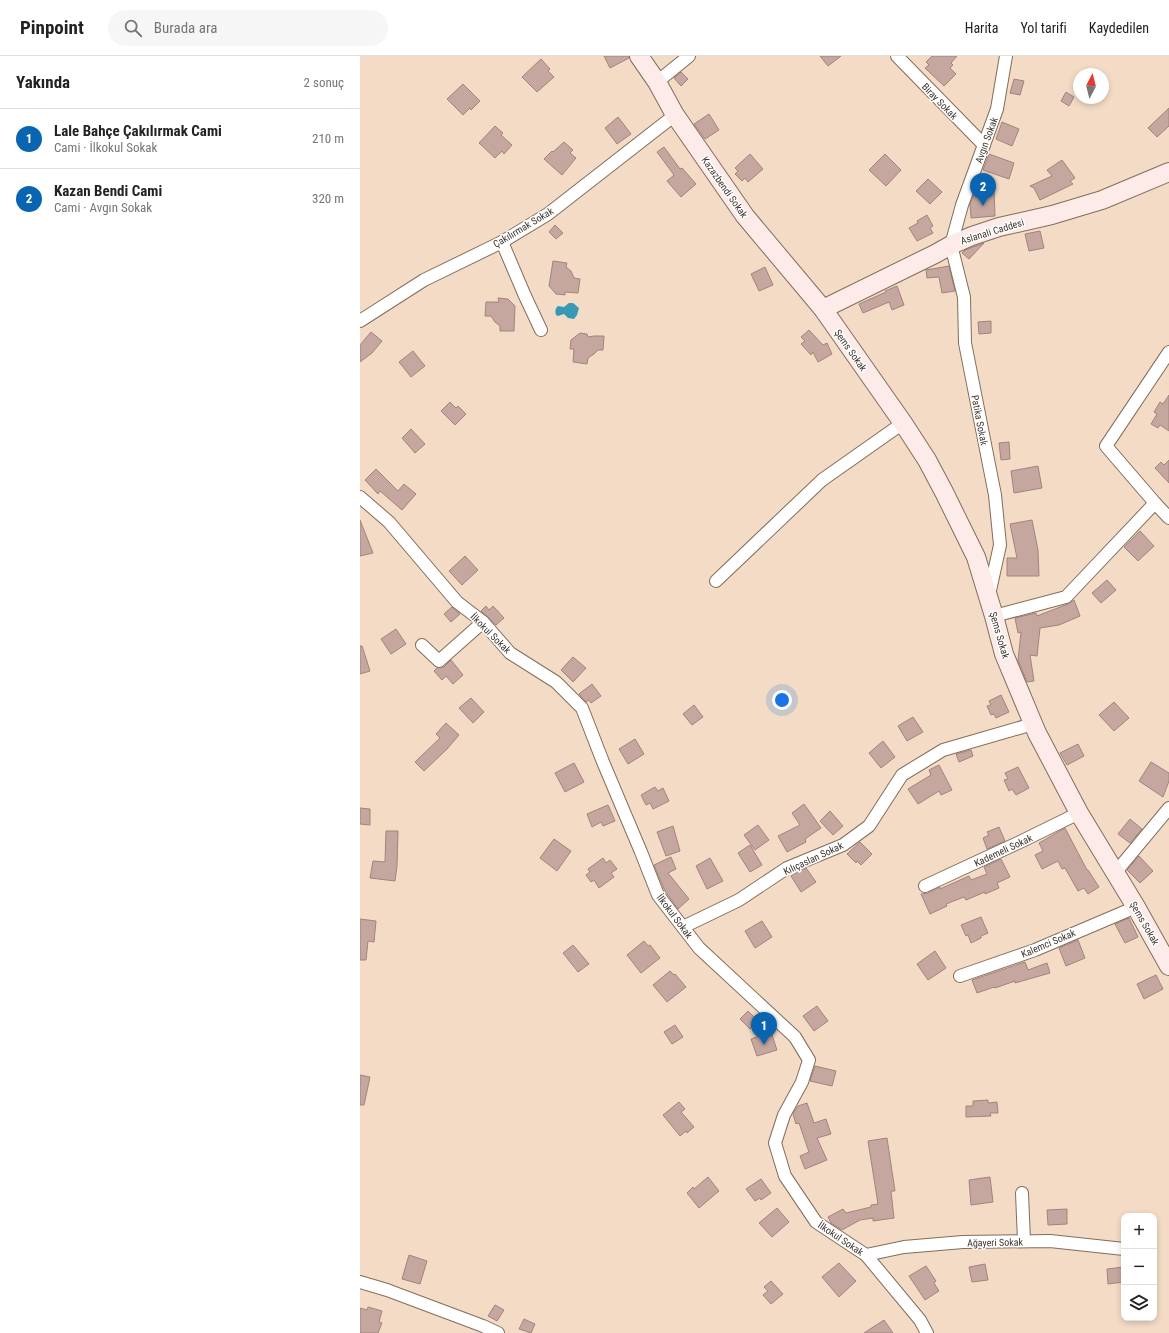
<!DOCTYPE html>
<html lang="tr">
<head>
<meta charset="utf-8">
<style>
	:root { --surface:#fff; --page:#f6f6f6; --text:#222; --muted:#767676; --line:#e0e0e0; --accent:#0964b2 }
	body { margin:0; font-family:"Roboto Condensed",sans-serif; background:var(--page); color:var(--text) }
	.controls { position:absolute; right:12px; bottom:12px; display:grid; overflow:hidden; border-radius:8px; box-shadow:0 2px 6px #0003 }
	.controls button { width:36px; height:36px; display:grid; place-items:center; padding:0; border:0; border-bottom:1px solid var(--line); background:var(--surface); color:var(--text); font:20px sans-serif }
	.compass { position:absolute; left:713px; top:12px; width:36px; height:36px; border-radius:50%; background:var(--surface); box-shadow:0 2px 6px #0003; rotate:7deg }
	.you { position:absolute; left:422px; top:644px; width:14px; height:14px; margin:-10px; border:3px solid #fff; border-radius:50%; background:#1a73e8; box-shadow:0 0 0 6px #1a73e833 }
	.badge { display:grid; place-items:center; width:26px; height:26px; border-radius:50%; background:var(--accent); color:#fff; font-size:13px; font-weight:700 }
	.pin { position:absolute; translate:-50% -33px; filter:drop-shadow(0 1px 2px #0008) }
	.pin::after { content:''; position:absolute; top:21px; width:14px; height:12px; background:inherit; clip-path:polygon(0 0,100% 0,50% 100%) }
	.list { margin:0; padding:0; list-style:none }
	h2 { display:flex; justify-content:space-between; align-items:center; height:52px; margin:0; padding:0 16px; font-size:17px }
	h2 small { font-size:13px; font-weight:400; color:var(--muted) }
	.list li { display:grid; grid-template-columns:26px 1fr auto; gap:12px; align-items:center; box-sizing:border-box; height:60px; padding:0 16px; border-top:1px solid var(--line) }
	.list b { display:block; font-size:15px; white-space:nowrap }
	.list p { margin:0; font-size:13px; white-space:nowrap; color:var(--muted) }
	.list em { font-size:13px; font-style:normal; color:var(--muted) }
	.icon { flex:none; width:22px; height:22px; fill:none; stroke:currentColor; stroke-width:2; stroke-linecap:round; stroke-linejoin:round }
	.map { position:relative; flex:none; width:809px; height:1277px; overflow:hidden }
	header { display:flex; align-items:center; gap:24px; box-sizing:border-box; height:56px; padding:0 20px; background:var(--surface); border-bottom:1px solid var(--line) }
	header strong { font-size:19px }
	nav { display:flex; gap:22px; margin-inline-start:auto; font-size:14px }
	.search { width:280px; height:36px; background:var(--page); display:flex; align-items:center; gap:10px; box-sizing:border-box; padding:0 14px; border-radius:22px; color:var(--muted); font-size:15px }
	main { display:flex }
	aside { flex:1; background:var(--surface) }
	.map>svg:first-child { display:block }
	.water { fill:#3799b5 }
	.building { fill:#c6a79f; stroke:#a2847c }
	.lines { fill:none; stroke-linecap:round; stroke-linejoin:round }
	.street-casing { stroke:#826d5b; stroke-width:14 }
	.secondary-casing { stroke:#826d5b; stroke-width:20 }
	.street { stroke:#fff; stroke-width:12 }
	.secondary { stroke:#fcebe8; stroke-width:18 }
	.labels { text-anchor:middle; stroke-width:3; stroke-linejoin:round; paint-order:stroke }
	.street-label { font-size:10px; fill:#3f352d; stroke:#fff }
</style>
</head>
<body>
<header>
<strong>Pinpoint</strong>
<div class="search"><svg class="icon" aria-label="search" viewBox="0 0 24 24"><circle cx="10" cy="10" r="6"/><path d="M15 15l6 6"/></svg>Burada ara</div>
<nav><a>Harita</a><a>Yol tarifi</a><a>Kaydedilen</a></nav>
</header>
<main>
<aside>
<h2>Yakında<small>2 sonuç</small></h2>
<ul class="list">
<li><span class="badge">1</span><div><b>Lale Bahçe Çakılırmak Cami</b><p>Cami · İlkokul Sokak</p></div><em>210 m</em></li>
<li><span class="badge">2</span><div><b>Kazan Bendi Cami</b><p>Cami · Avgın Sokak</p></div><em>320 m</em></li>
</ul>
</aside>
<div class="map">
<svg width="809" height="1277" viewBox="0 0 809 1277">
	<rect width="100%" height="100%" fill="#f3dbc6"/>
	<path class="water" d="M209,247H213L219,252L217,259L214,263L208,262L204,258L198,260L196,259C195,255 195,253 198,250L204,251Z"/>
	<g class="building">
		<path d="M244,0H269V2L250,12Z"/>
		<path d="M460,0H481L468,10Z"/>
		<path d="M572,0H597L591,7L593,9L590,12L596,18L584,30L565,12L569,9L566,6Z"/>
		<path d="M181,3L190,13L188,15L194,21L177,36L162,21Z"/>
		<path d="M321,16L328,23L321,30L314,22Z"/>
		<path d="M654,23L664,25L660,39L650,37Z"/>
		<path d="M103,28L120,45L111,54L110,52L103,59L87,43Z"/>
		<path d="M706,36L714,41L709,50L701,45Z"/>
		<path d="M809,52V70L797,81L788,72Z"/>
		<path d="M349,58L359,74L345,83L334,68Z"/>
		<path d="M258,61L271,78L257,88L245,72Z"/>
		<path d="M642,66L659,73L652,90L636,83Z"/>
		<path d="M135,70L143,77L141,79L152,89L144,98L142,95L135,102L119,87Z"/>
		<path d="M204,86L213,94L210,97L216,102L202,119L184,103L192,95L193,96Z"/>
		<path d="M304,91L320,113L322,112L336,128L321,141L307,125L314,119L297,96Z"/>
		<path d="M390,98L403,113L388,126L385,122L382,125L375,118L378,115L375,112Z"/>
		<path d="M525,98L541,114L526,130L509,114Z"/>
		<path d="M629,98L654,107L649,123L623,114Z"/>
		<path d="M702,104L715,122L710,125L713,128L680,144L674,132L670,130L692,120L687,114Z"/>
		<path d="M568,123L582,136L570,148L556,135Z"/>
		<path d="M634,133L635,160L611,162L610,148L614,139H618V134Z"/>
		<path d="M567,159L573,170L570,172L573,177L557,185L549,172L558,167L557,165Z"/>
		<path d="M195,169L203,177L196,183L189,176Z"/>
		<path d="M680,175L684,192L669,195L665,178Z"/>
		<path d="M624,187L609,203L602,197L605,194Z"/>
		<path d="M193,205L207,207L206,211L211,215L214,222L220,223L218,237L205,236V239L196,238L189,230Z"/>
		<path d="M589,210L595,235L582,237L579,221L567,222L566,214Z"/>
		<path d="M405,211L413,229L399,235L391,218Z"/>
		<path d="M537,230L544,249L532,254L529,246L503,257L499,248L526,236L525,235Z"/>
		<path d="M138,242L148,243L155,250L154,275H140V270L135,266L131,260H125L126,246H139Z"/>
		<path d="M631,265V277L619,278L618,266Z"/>
		<path d="M449,274L463,289L467,287L472,298L458,306L453,296L451,299L441,288L445,285L441,281Z"/>
		<path d="M11,276L22,285L12,297L0,306V289Z"/>
		<path d="M220,277L227,278L228,281L234,280H244L243,294H238L234,298L228,302L227,308L213,306L214,293H210L211,284Z"/>
		<path d="M53,295L65,310L51,321L39,306Z"/>
		<path d="M809,339V375L800,369L798,372L791,368L797,358L794,356L800,346L803,348Z"/>
		<path d="M90,346L96,352L98,350L106,358L95,369L81,355Z"/>
		<path d="M51,373L65,388L55,397L42,382Z"/>
		<path d="M649,386L650,403L641,404L639,387Z"/>
		<path d="M809,404V427L795,412L801,406L804,409Z"/>
		<path d="M678,410L682,432L654,437L651,415Z"/>
		<path d="M16,413L38,435L44,428L56,438L42,454L20,435L18,438L5,424Z"/>
		<path d="M0,464L13,497L0,500Z"/>
		<path d="M672,464L678,494L679,520H647V502H657L650,468Z"/>
		<path d="M780,475L794,490L778,505L764,491Z"/>
		<path d="M105,500L118,514L102,529L89,515Z"/>
		<path d="M747,524L756,534L741,547L732,537Z"/>
		<path d="M714,544L720,560L699,569L680,572L677,600L670,599L674,625L667,626L658,604L661,576L658,577L655,562L676,557L677,560L708,548Z"/>
		<path d="M126,550L129,554L133,550L144,562L136,569L121,555Z"/>
		<path d="M92,551L100,558L91,566L84,558Z"/>
		<path d="M36,573L46,588L31,598L21,583Z"/>
		<path d="M0,590H2L10,615L0,618Z"/>
		<path d="M213,601L226,612L213,626L201,614Z"/>
		<path d="M91,604L103,619L93,628L86,620L82,624L74,615L77,612L84,611Z"/>
		<path d="M232,628L241,640L231,647L229,644L226,646L219,638Z"/>
		<path d="M641,639L649,656L636,662L634,658L631,659L627,650L631,649L629,645Z"/>
		<path d="M111,642L124,656L113,667L99,652Z"/>
		<path d="M754,646L769,662L754,675L739,659Z"/>
		<path d="M334,649L343,661L332,669L323,658Z"/>
		<path d="M553,661L563,676L547,685L538,670Z"/>
		<path d="M86,667L99,679L87,693L64,715L55,706L80,682L76,678Z"/>
		<path d="M275,683L284,698L268,708L259,693Z"/>
		<path d="M523,685L535,701L521,712L509,697Z"/>
		<path d="M718,688L724,700L707,709L700,697Z"/>
		<path d="M611,694L613,700L599,706L596,698Z"/>
		<path d="M791,706L809,717V725L803,741L779,725Z"/>
		<path d="M214,707L224,726L205,736L195,717Z"/>
		<path d="M579,709L592,734L581,739L579,735L558,748L548,733L571,719L569,714Z"/>
		<path d="M658,711L669,732L656,739L652,733L649,735L644,724L648,723L645,717Z"/>
		<path d="M295,731L298,735L303,732L309,745L293,753L290,747L286,749L281,739Z"/>
		<path d="M444,748L461,772L445,783L446,786L427,796L418,780L440,769L432,757Z"/>
		<path d="M248,749L255,765L243,770L241,766L232,771L227,758Z"/>
		<path d="M0,752L10,753V769L0,768Z"/>
		<path d="M470,755L483,770L473,779L460,765Z"/>
		<path d="M770,763L782,773L770,787L758,778Z"/>
		<path d="M398,769L409,784L395,794L384,779Z"/>
		<path d="M313,770L320,795L306,800L297,776Z"/>
		<path d="M639,771L645,785L627,793L623,782L629,779L627,776Z"/>
		<path d="M705,772L727,814H728L739,831L728,838L724,832L718,835L705,812L702,813L698,805L682,813L675,799L683,795L679,787Z"/>
		<path d="M26,775H38L37,810L35,825L10,822L13,805L25,806Z"/>
		<path d="M194,783L211,795L197,815L180,802Z"/>
		<path d="M500,786L512,798L501,809L497,805L496,807L487,798Z"/>
		<path d="M390,789L402,809L390,816L378,797Z"/>
		<path d="M779,800L793,815L780,827L767,814Z"/>
		<path d="M311,801L316,813L308,817L329,843L318,853L305,835L294,809Z"/>
		<path d="M243,802L246,807L250,804L257,813L251,817L254,821L239,832L234,824L231,826L226,819L230,816L228,813Z"/>
		<path d="M350,802L363,825L347,833L336,810Z"/>
		<path d="M641,803L650,821L637,827L639,832L625,838V836L606,844L604,841L586,848L587,850L570,858L561,838L568,837L580,831V833L609,820L611,824L627,818L624,811Z"/>
		<path d="M446,812L456,826L441,836L431,820Z"/>
		<path d="M621,861L628,877L621,880V882L611,887L608,879L606,880L601,869Z"/>
		<path d="M769,862L778,881L765,887L755,868Z"/>
		<path d="M0,863L16,865L14,886L8,885L6,904H0Z"/>
		<path d="M402,865L412,881L395,892L385,875Z"/>
		<path d="M718,884L725,902L706,910L699,892Z"/>
		<path d="M284,885L288,890L290,889L300,902L281,917L267,899Z"/>
		<path d="M213,889L229,908L218,916L203,897Z"/>
		<path d="M575,895L586,912L568,924L557,908Z"/>
		<path d="M665,906L668,914L687,907L690,917L655,927V925L635,932L634,931L617,937L612,924Z"/>
		<path d="M310,915L314,919L315,918L326,931L307,946L293,929Z"/>
		<path d="M796,919L803,933L784,943L777,928Z"/>
		<path d="M457,950L468,965L454,975L443,960Z"/>
		<path d="M388,955L398,965L390,973L380,963Z"/>
		<path d="M315,969L323,981L312,988L304,976Z"/>
		<path d="M411,976L417,994L397,1000L391,983Z"/>
		<path d="M455,1010L476,1015L472,1030L450,1025Z"/>
		<path d="M0,1019L10,1021L4,1049H0Z"/>
		<path d="M628,1044V1047L637,1046L638,1057H630L631,1060L606,1061V1050H613V1045Z"/>
		<path d="M319,1046L325,1053L321,1056L334,1071L327,1077L326,1075L320,1080L303,1059Z"/>
		<path d="M447,1047L454,1067L466,1063L471,1078L457,1082L467,1104L445,1113L440,1100L449,1096L439,1067L436,1068L433,1058L438,1050Z"/>
		<path d="M527,1082L535,1135H531L534,1162L513,1165V1162L500,1164L482,1174L471,1167L468,1161L483,1153L486,1157L511,1151V1149L518,1148L508,1085Z"/>
		<path d="M348,1121L359,1135L339,1152L327,1137L333,1131L334,1133Z"/>
		<path d="M630,1121L633,1146L611,1149L609,1124Z"/>
		<path d="M401,1123L411,1137L401,1144L400,1142L395,1145L386,1133Z"/>
		<path d="M417,1152L429,1166L412,1181L399,1167Z"/>
		<path d="M707,1153V1168L688,1169L687,1154Z"/>
		<path d="M49,1199L67,1205L60,1228L42,1223Z"/>
		<path d="M479,1207L496,1225L479,1241L462,1221Z"/>
		<path d="M625,1208L628,1224L612,1226L609,1211Z"/>
		<path d="M566,1210L576,1225L574,1227L579,1235L565,1244L549,1220Z"/>
		<path d="M764,1211V1226L748,1228L747,1213Z"/>
		<path d="M411,1225L423,1238L411,1248L403,1239L408,1235L404,1231Z"/>
		<path d="M135,1249L144,1254L137,1265L128,1260Z"/>
		<path d="M8,1251L22,1255L19,1266L22,1267L18,1277H0V1252L7,1254Z"/>
		<path d="M164,1263L175,1268L171,1277L159,1273Z"/>
		<path d="M524,1264L533,1277H504Z"/>
	</g>
	<g class="lines">
		<defs>
			<g id="street">
				<path d="M537,0L624,89"/>
				<path d="M297,26L329,0"/>
				<path d="M142,186L165,240L181,274"/>
				<path d="M0,265L64,224L142,186L188,158L315,59"/>
				<path d="M809,296L746,390L795,447L809,462"/>
				<path d="M0,441L29,466L97,546L123,566L150,597L196,626L222,652L243,706L281,796L298,839L339,892L435,981L449,1004L442,1026L424,1059L415,1087L425,1120L456,1166L506,1199L560,1264L567,1277"/>
				<path d="M356,525L462,424L543,367"/>
				<path d="M629,539L640,489L635,439L605,287L604,241L591,189L602,149L637,53L646,0"/>
				<path d="M634,560L706,541L795,447"/>
				<path d="M62,589L79,605L123,566"/>
				<path d="M755,817L809,752"/>
				<path d="M565,830L662,785L719,757"/>
				<path d="M323,871L379,844L427,812L483,789L509,770L542,719L583,694L673,668"/>
				<path d="M600,920L675,894L776,851"/>
				<path d="M662,1137L664,1185"/>
				<path d="M506,1199L544,1191L603,1186L690,1185L764,1193"/>
				<path d="M0,1226L27,1234L123,1270L138,1277"/>
			</g>
			<g id="secondary">
				<path d="M279,0L297,26L315,59L385,160L463,253L543,367L567,404L584,436L616,501L634,560L644,598L677,677L719,757L776,851L809,910"/>
				<path d="M463,253L575,198L591,189L612,180L639,171L692,159L742,144L809,116"/>
			</g>
		</defs>
		<use href="#street" class="street-casing"/>
		<use href="#secondary" class="secondary-casing"/>
		<use href="#street" class="street"/>
		<use href="#secondary" class="secondary"/>
	</g>
	<g class="labels">
		<g class="street-label">
			<text transform="translate(580 45) rotate(46)" y="4">Biray Sokak</text>
			<text transform="translate(626 84) rotate(-70)" y="4">Avgın Sokak</text>
			<text transform="translate(365 131) rotate(55)" y="4">Kazazbendi Sokak</text>
			<text transform="translate(163 171) rotate(-31)" y="4">Çakılırmak Sokak</text>
			<text transform="translate(632 175) rotate(-17)" y="4">Aslanali Caddesi</text>
			<text transform="translate(491 294) rotate(55)" y="4">Şems Sokak</text>
			<text transform="translate(620 364) rotate(79)" y="4">Patika Sokak</text>
			<text transform="translate(131 577) rotate(45)" y="4">İlkokul Sokak</text>
			<text transform="translate(640 579) rotate(74)" y="4">Şems Sokak</text>
			<text transform="translate(643 794) rotate(-25)" y="4">Kademeli Sokak</text>
			<text transform="translate(453 802) rotate(-25)" y="4">Kılıçaslan Sokak</text>
			<text transform="translate(315 860) rotate(53)" y="4">İlkokul Sokak</text>
			<text transform="translate(785 867) rotate(60)" y="4">Şems Sokak</text>
			<text transform="translate(688 887) rotate(-23)" y="4">Kalemci Sokak</text>
			<text transform="translate(481 1182) rotate(34)" y="4">İlkokul Sokak</text>
			<text transform="translate(635 1186) rotate(-1)" y="4">Ağayeri Sokak</text>
		</g>
	</g>
</svg>
<div class="controls">
<button>+</button>
<button>−</button>
<button><svg class="icon" aria-label="layers" viewBox="0 0 24 24"><path d="M12 4l9 5-9 5-9-5zM3 14l9 5 9-5"/></svg></button>
</div>
<svg class="compass" viewBox="-18 -18 36 36"><path d="M0-13l5 13h-10z" fill="#e53935"/><path d="M0 13l5-13h-10z" fill="#767676"/></svg>
<div class="you"></div>
<div class="pin badge" style="left:404px;top:989px">1</div>
<div class="pin badge" style="left:623px;top:150px">2</div>
</div>
</main>
</body>
</html>
